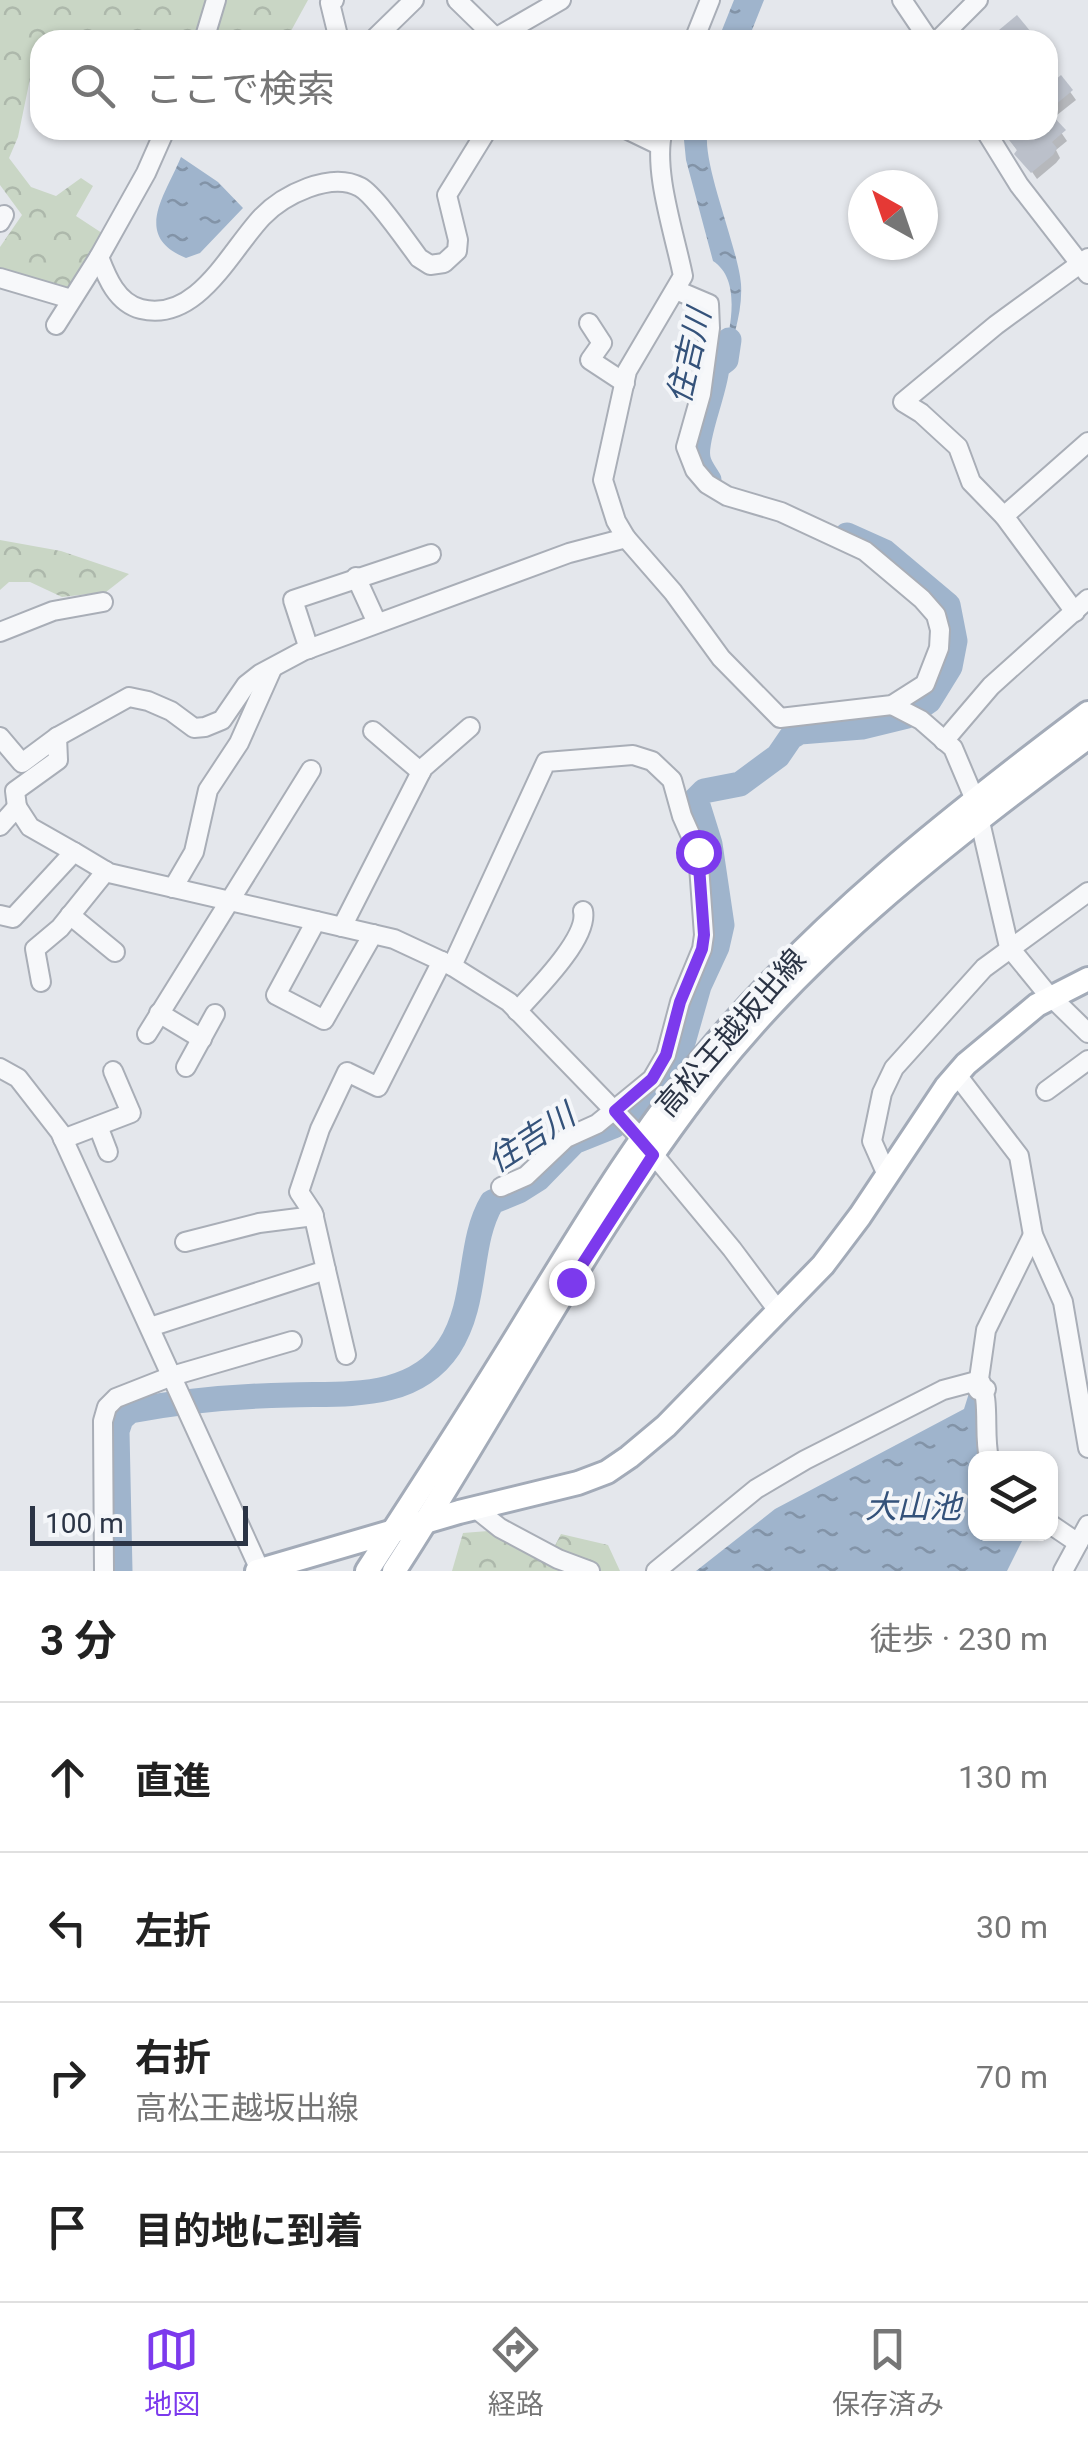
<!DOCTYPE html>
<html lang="ja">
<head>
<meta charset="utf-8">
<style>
	:root { --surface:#fff; --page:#f6f6f6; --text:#222; --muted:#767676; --line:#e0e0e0; --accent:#7c3aed }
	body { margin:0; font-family:Roboto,"Noto Sans JP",sans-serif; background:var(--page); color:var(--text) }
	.controls { position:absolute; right:30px; bottom:30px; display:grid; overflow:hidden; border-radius:20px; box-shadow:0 2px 8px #0004 }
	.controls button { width:90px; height:90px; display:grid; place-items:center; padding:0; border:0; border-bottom:2px solid var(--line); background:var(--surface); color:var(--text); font:50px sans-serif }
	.compass { position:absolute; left:848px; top:170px; width:90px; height:90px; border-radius:50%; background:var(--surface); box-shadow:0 2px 8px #0004; rotate:320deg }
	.scale { position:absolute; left:30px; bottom:25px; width:218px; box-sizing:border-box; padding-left:10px; border:5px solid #2b3445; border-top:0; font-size:28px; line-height:35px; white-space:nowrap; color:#2b3445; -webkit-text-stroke:8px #f4f6f9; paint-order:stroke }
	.stop { position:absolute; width:30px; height:30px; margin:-22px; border:8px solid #7c3aed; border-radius:50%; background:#fff }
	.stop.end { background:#7c3aed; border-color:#fff; box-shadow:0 2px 10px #0008 }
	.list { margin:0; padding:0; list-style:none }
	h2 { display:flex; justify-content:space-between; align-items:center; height:130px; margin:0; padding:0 40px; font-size:42px }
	h2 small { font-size:32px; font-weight:400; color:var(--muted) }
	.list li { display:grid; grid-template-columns:65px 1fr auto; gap:30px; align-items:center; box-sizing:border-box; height:150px; padding:0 40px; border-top:2px solid var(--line) }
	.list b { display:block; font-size:38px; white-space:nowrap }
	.list p { margin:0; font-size:32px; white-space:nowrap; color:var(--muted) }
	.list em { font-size:32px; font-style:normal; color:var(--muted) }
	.icon { flex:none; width:55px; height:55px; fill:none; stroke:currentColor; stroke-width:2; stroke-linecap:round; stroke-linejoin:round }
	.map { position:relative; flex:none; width:1088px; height:1571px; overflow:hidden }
	.search { position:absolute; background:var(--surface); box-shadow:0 2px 8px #0004; left:30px; right:30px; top:30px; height:110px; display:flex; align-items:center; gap:25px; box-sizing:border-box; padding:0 35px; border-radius:30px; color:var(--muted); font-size:38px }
	.sheet { height:730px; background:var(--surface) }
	nav { display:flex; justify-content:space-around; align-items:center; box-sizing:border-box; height:140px; border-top:2px solid var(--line); background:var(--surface); font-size:28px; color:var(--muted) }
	nav a { display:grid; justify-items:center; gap:5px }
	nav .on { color:var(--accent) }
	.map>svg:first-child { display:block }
	.forest { fill:url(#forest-crowns) }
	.water { fill:url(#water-ripples) }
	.shadow { fill:#0003 }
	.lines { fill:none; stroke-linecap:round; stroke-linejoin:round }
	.river { stroke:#9fb4cc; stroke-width:25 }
	.building { fill:#bbc0ca }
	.minor-casing { stroke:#a9aeb7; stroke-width:22 }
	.major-casing { stroke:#a3abb8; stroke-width:28 }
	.minor { stroke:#f7f8fa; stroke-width:18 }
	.major { stroke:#fff; stroke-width:22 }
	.route { stroke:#7c3aed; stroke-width:12 }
	.labels { text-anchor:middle; stroke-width:8; stroke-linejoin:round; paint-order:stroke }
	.street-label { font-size:30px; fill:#2b3445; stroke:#f4f6f9 }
	.water-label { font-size:32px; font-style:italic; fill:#34527a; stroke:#f4f6f9 }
</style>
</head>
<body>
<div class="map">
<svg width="1088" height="1571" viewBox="0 0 1088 1571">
	<defs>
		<pattern id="forest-crowns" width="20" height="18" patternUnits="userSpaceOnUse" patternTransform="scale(2.5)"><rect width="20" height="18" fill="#c9d6c5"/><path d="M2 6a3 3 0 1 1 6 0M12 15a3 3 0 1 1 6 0" fill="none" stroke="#adb8ab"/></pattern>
		<pattern id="water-ripples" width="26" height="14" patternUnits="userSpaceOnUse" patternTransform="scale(2.5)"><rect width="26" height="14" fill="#9fb4cc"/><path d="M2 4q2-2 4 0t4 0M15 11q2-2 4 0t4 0" fill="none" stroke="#8293a7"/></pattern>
	</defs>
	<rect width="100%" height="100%" fill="#e4e7ec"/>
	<g class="forest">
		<path d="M0,0H308L286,40H40V67L32,69L18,137L9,158L31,187L56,196L81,178L93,186L76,216L105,235L70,289L0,269V247L22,215L0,185Z"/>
		<path d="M0,540L61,551L129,574L106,592L62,597L30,582H9L0,590Z"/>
		<path d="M488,1531L547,1561L561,1534L608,1545L620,1571H452L463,1533Z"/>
	</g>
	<g class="water">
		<path d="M734,0H764L748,40H718Z"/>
		<path d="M683,130H708C700,159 738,247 741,284C743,314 731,341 726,370L707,365L713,346L721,341L724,353C731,326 741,279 713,261L686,160Z"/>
		<path d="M181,157L218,182L243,208L200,253L186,258C132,236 165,196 181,157Z"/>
		<path d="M969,1393L977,1394L982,1458H976V1534H1023L1024,1537L1007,1571H696L775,1509L964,1409Z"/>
	</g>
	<path class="shadow" d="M1061,79L1076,100L1052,119L1067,141L1056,150L1060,158L1056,163L1037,179L1003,130H1048V90Z"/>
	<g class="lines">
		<g class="river">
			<path d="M709,480C705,473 699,466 698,458C694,438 715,392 717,367L726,360L729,340"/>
			<path d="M120,1571L117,1431L121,1419L130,1411C181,1401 237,1396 289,1395C346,1393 413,1401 449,1347C479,1301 467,1244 492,1202L519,1191L538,1179L574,1142L614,1126L660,1084L678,1060L699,986L717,947L722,925L710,844L696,799L704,791L740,784L778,756L791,737L800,732L862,727L907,716L929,701L950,667L955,641L948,605L885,552L847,535"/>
		</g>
	</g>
	<g class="building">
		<path d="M1017,15L1031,32L1021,40H987Z"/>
		<path d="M1061,75L1073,90L1048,111V86Z"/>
		<path d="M1048,111L1066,130L1052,142L1057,148L1053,155L1031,173L1014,154L1017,150L1001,130H1048Z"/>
	</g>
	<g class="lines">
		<defs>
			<g id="minor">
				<path d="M334,0L330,3L339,40"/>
				<path d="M457,0L498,40"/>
				<path d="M902,0L929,40"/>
				<path d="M495,38L561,0"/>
				<path d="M204,40L216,0"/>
				<path d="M373,40L414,0"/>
				<path d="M694,40L710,0"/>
				<path d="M938,40L978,0"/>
				<path d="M165,130L146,173L99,257C107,278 117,303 141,309C197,323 230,251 262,217C283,195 331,171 360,187C375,195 407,242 419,258L430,265L444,263L457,251L458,240L447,195L487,130"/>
				<path d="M628,130L659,145"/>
				<path d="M663,130C652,169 675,235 683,276L627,371L603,480L616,521L626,538L673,592L721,658L780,718L892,705L925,684L939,648L940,630L936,615L922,599L865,551L781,512L727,496L707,484L695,470L686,447L701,394L710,328L709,304L676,290"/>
				<path d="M985,130L1019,185L1088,274"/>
				<path d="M0,222L4,215"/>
				<path d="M0,278L71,299"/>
				<path d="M589,323L602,343L590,360L625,383"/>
				<path d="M56,325L99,257"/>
				<path d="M1004,516L1088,442"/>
				<path d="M356,577L377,623"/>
				<path d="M1075,612L1004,516L971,482L958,447L921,413L903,402L996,325L1088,258"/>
				<path d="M0,632L53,611L103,602"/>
				<path d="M309,649L293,600L431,554"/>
				<path d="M892,705L921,720L953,748L975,800L1009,947L1045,991L1088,1033"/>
				<path d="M373,731L421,772"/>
				<path d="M0,737L22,763L57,737L129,697L148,701L171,711L194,728L205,727L222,720L246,685L260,674L303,651L569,553L626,538"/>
				<path d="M944,741L991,686L1088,599"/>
				<path d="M17,807L15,791L58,760L57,737"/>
				<path d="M0,826L17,807L30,827L74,852"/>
				<path d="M173,888L194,852L208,790L239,743L272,669"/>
				<path d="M0,915L13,918L74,852L109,873L394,939L452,966L509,1002L634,1131L732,1249L779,1312"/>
				<path d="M70,915L115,952"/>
				<path d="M316,921L276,995L324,1020L373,934"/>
				<path d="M342,927L423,768L470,727"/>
				<path d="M452,966L546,762L633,755L652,761L672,780L682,816L698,852L704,935L702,949L680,1002L666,1055L652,1079L597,1124L566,1138L526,1176L501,1187"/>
				<path d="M41,982L35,949L60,928L106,871"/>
				<path d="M517,1011C535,991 589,938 583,911"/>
				<path d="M159,1013L202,1039"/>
				<path d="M147,1034L311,770"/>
				<path d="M186,1067L215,1014"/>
				<path d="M0,1068L18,1078L60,1132L260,1570"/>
				<path d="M957,1075L1019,1156L1033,1235L1063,1302L1088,1448"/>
				<path d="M1046,1091L1088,1060"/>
				<path d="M98,1126L108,1152"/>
				<path d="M63,1139L131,1113L113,1071"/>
				<path d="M887,1175L872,1141L882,1093L894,1068L984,968L1088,892"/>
				<path d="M185,1242L259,1223L314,1216"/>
				<path d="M326,1270L346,1355"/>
				<path d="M150,1327L326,1270L313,1213L299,1192L320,1129L347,1072L378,1087L442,961"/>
				<path d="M989,1458C983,1434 991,1398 979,1379L986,1330L1033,1235"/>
				<path d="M475,1508L500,1528L558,1559L590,1571"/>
				<path d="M1050,1524L1078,1543"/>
				<path d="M104,1571L103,1421L107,1407L116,1398L172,1376L292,1341"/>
				<path d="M656,1571L756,1489L805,1460L943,1390L973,1382L978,1390L986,1389"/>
				<path d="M1063,1571L1088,1525"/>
			</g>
			<g id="major">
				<path d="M257,1571L459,1512L578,1483L607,1472L629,1457L666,1426L823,1265L860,1216L946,1087L966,1064L1037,1005L1088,979"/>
				<path d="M367,1571C424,1484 480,1397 534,1308C587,1222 639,1135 704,1057C815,923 950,817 1088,713"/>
				<path d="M394,1571C501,1407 590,1229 712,1074C816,942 954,837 1088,737"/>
			</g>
		</defs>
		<use href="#minor" class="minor-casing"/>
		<use href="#major" class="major-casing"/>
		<use href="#minor" class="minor"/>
		<use href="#major" class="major"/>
	</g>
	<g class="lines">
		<path class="route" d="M571,1282L653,1155L615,1111L652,1079L666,1055L680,1002L702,949L704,935L698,852"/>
	</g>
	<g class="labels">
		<g class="street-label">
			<text transform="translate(731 1033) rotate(-49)" y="10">高松王越坂出線</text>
		</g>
		<g class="water-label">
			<text transform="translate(689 356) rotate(-77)" y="11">住吉川</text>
			<text transform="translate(531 1138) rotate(-33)" y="11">住吉川</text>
			<text x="913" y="1518">大山池</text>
		</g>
	</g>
</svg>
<div class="controls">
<button><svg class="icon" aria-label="layers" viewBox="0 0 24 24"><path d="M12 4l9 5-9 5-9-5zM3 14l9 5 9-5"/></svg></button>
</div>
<svg class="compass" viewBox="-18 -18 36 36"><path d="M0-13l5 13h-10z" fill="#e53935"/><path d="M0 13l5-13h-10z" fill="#767676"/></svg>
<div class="scale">100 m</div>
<div class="stop" style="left:698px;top:852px"></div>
<div class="stop end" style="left:571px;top:1282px"></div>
<div class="search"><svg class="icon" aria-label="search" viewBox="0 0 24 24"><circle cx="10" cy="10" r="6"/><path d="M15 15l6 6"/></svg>ここで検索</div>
</div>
<section class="sheet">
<h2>3 分<small>徒歩 · 230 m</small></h2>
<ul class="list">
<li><svg class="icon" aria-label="ahead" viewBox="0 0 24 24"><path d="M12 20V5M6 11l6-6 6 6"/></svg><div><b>直進</b></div><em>130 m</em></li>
<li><svg class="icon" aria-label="left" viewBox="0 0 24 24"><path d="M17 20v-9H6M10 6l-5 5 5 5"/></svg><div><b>左折</b></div><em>30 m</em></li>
<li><svg class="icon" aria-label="right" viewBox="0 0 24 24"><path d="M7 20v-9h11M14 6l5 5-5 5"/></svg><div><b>右折</b><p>高松王越坂出線</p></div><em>70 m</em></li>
<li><svg class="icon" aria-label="arrive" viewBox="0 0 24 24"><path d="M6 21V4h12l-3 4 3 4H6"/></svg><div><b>目的地に到着</b></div></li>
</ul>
</section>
<nav>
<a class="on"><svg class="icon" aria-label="map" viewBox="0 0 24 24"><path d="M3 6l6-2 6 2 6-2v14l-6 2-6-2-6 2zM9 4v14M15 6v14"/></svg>地図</a>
<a><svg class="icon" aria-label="directions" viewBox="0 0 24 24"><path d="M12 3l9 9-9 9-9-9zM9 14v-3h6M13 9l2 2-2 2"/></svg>経路</a>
<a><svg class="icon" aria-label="saved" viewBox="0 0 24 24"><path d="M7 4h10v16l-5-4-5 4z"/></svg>保存済み</a>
</nav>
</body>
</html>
